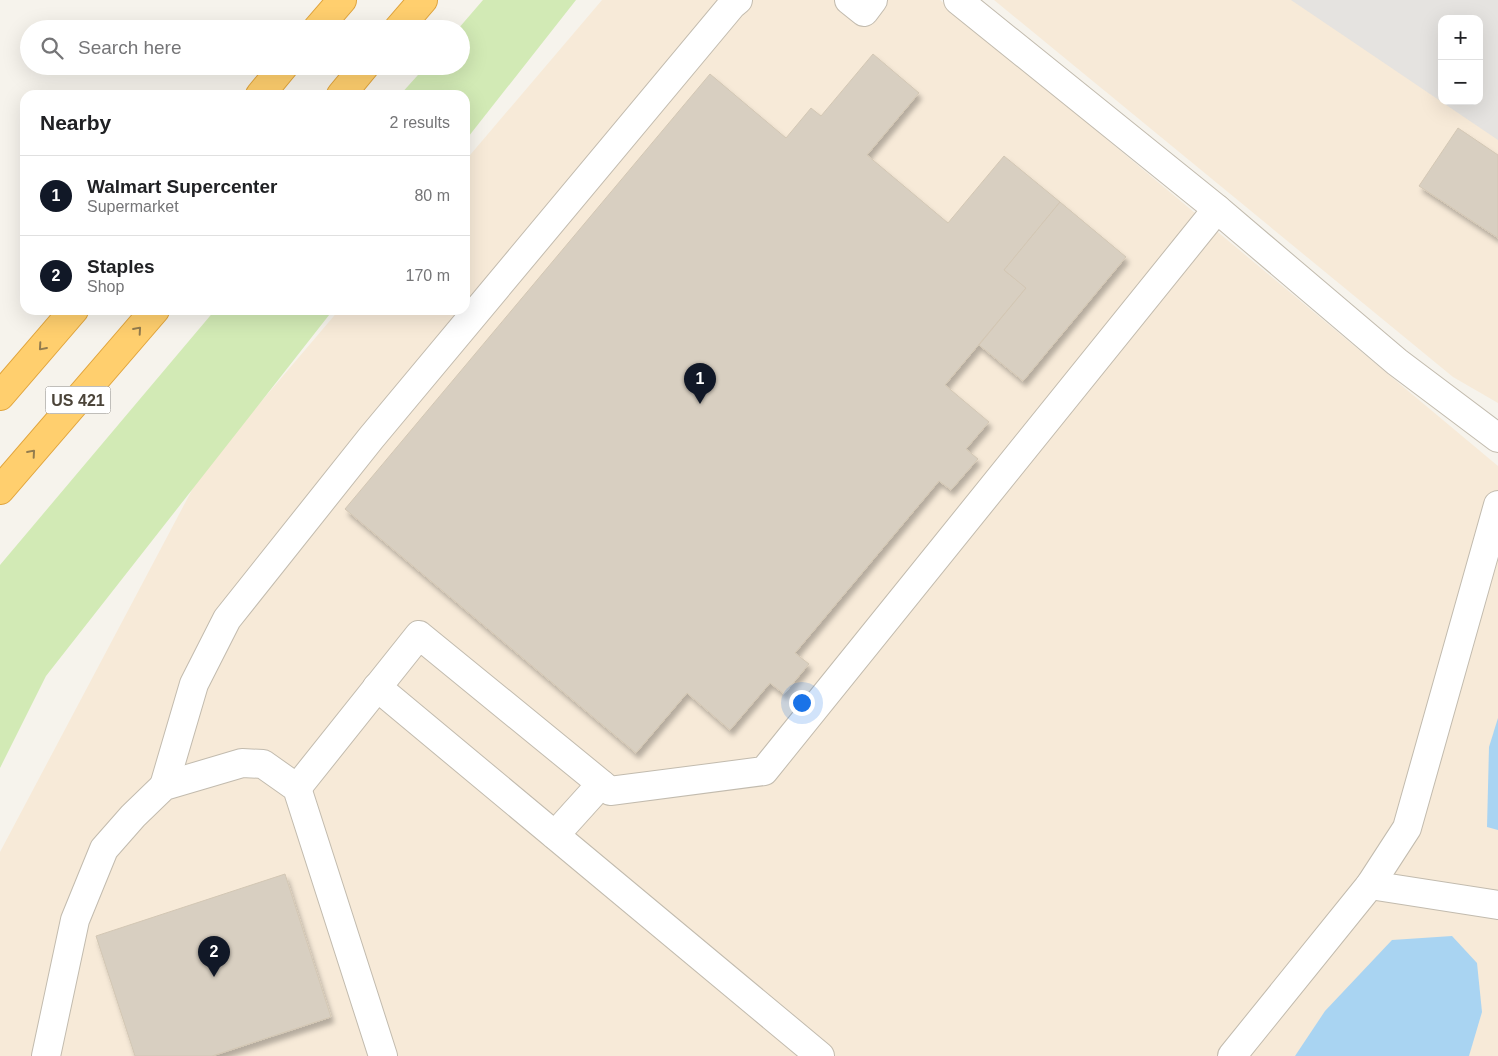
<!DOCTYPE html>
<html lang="en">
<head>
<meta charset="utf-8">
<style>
	:root { --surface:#fff; --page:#f2f2f2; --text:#202124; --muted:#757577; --line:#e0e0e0; --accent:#111827 }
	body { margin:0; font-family:Helvetica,sans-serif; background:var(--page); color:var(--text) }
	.controls { position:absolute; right:15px; top:15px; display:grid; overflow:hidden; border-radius:10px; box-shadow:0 5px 20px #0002 }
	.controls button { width:45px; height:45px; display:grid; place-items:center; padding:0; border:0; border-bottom:1px solid var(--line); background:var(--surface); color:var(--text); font:25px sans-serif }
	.you { position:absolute; left:801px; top:702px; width:18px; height:18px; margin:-12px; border:4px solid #fff; border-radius:50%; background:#1a73e8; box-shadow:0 0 0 8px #1a73e833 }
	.badge { display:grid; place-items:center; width:32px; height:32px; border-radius:50%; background:var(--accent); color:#fff; font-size:16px; font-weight:700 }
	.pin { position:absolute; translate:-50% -41px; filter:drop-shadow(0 1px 2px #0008) }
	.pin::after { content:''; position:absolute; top:26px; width:18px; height:15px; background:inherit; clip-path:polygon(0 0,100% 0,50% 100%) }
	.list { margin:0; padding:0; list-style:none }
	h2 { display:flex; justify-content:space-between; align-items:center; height:65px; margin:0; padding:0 20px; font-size:21px }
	h2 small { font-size:16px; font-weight:400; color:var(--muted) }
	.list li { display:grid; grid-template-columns:32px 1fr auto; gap:15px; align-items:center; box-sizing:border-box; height:80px; padding:0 20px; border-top:1px solid var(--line) }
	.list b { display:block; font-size:19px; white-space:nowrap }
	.list p { margin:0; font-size:16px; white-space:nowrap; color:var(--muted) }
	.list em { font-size:16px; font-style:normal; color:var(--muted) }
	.icon { flex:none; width:28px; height:28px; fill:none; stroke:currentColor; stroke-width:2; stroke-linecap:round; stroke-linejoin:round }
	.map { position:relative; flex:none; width:1498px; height:1056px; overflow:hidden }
	.search { position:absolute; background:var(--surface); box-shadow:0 5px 20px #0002; left:20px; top:20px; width:450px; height:55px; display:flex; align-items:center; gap:12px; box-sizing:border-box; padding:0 18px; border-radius:28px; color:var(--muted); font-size:19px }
	.panel { position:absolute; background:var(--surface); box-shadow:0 5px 20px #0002; left:20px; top:90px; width:450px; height:225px; border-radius:15px }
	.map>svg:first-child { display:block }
	.commercial { fill:#f7ead8; fill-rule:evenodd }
	.green { fill:#d2eab5 }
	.parking { fill:#e5e3e0; fill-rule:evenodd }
	.water { fill:#a9d4f2 }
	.building { fill:#d8cfc1; stroke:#d3c7b4; filter:url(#shadow) }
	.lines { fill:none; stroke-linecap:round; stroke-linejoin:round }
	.minor-casing { stroke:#c2bbae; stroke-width:30 }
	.highway-casing { stroke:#e0a43c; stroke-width:30 }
	.minor { stroke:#fff; stroke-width:28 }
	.highway { stroke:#ffcf6e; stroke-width:28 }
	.oneway { stroke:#937c4e }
	.labels { text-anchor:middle; stroke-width:5; stroke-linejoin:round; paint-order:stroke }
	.shield { fill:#fff; stroke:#817c74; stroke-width:1 }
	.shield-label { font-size:16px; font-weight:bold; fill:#4b4439 }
</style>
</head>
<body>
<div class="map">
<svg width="1498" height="1056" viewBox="0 0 1498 1056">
	<defs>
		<filter id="shadow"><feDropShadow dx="3" dy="5.5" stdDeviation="2.5" flood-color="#0004"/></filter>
	</defs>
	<rect width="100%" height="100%" fill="#f6f3ec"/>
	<g class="commercial">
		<path d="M602,0H940L1498,466V1056H0V852L202,471L339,310H465V161Z"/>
		<path d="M994,0H1498V403L1453,377ZM1442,19H1479V101H1442Z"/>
	</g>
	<g class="green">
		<path d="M483,0H576L465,141V95H400L426,66H461V29H458Z"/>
		<path d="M215,310H333L46,676L0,768V565Z"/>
	</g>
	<path class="parking" d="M1291,0H1498V140ZM1442,19H1479V101H1442Z"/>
	<g class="water">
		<path d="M1498,718V830L1487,827L1489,747Z"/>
		<path d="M1452,936L1477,963L1482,1012L1469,1056H1295L1325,1011L1392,940Z"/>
	</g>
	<g class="building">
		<path d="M873,54L919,93L867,155L948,223L1004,156L1060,202L1004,270L1026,288L945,385L989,422L966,449L978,459L951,490L939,481L795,653L809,664L784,694L770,683L730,730L687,693L636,753L345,509L710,74L786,138L811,108L821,116Z"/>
		<path d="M1458,128L1498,155V238L1419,186Z"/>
		<path d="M1060,202L1126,257L1023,381L979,345L1026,288L1004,270Z"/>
		<path d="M285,874L331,1017L212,1056H135L96,936Z"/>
	</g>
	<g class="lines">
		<defs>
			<g id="minor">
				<path d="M849,0L864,12L873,0"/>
				<path d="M958,0L1217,209L1397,362L1498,438"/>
				<path d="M377,687L820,1056"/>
				<path d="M164,786L194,684L227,619L371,438L732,5L738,0"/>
				<path d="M297,788L419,635L610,791L764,771L1217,209"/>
				<path d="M555,835L601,784"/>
				<path d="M1370,885L1498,905"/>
				<path d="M46,1056L75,920L104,849L133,816L164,786L242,763L263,764L297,788L383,1056"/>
				<path d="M1232,1056L1370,885L1407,828L1498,505"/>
			</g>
			<g id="highway">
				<path d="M317,29L342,0"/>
				<path d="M398,29L423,0"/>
				<path d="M260,95L284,66"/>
				<path d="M341,95L365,66"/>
				<path d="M0,396L74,310"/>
				<path d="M0,490L155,310"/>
			</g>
		</defs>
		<use href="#minor" class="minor-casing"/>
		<use href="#highway" class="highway-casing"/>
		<use href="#minor" class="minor"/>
		<use href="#highway" class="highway"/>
	</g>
	<defs><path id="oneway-chevron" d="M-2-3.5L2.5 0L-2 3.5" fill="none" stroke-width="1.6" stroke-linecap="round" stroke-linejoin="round" transform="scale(1.25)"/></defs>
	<g class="oneway">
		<use href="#oneway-chevron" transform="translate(138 330) rotate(-49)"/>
		<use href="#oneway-chevron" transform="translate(42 347) rotate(131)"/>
		<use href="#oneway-chevron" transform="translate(32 453) rotate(-49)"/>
	</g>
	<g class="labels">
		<rect class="shield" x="45.5" y="386.5" width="65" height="27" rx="4"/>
		<g class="shield-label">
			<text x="78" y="406">US 421</text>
		</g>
	</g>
</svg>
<div class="controls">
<button>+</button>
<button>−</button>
</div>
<div class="you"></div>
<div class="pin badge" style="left:700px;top:404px">1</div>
<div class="pin badge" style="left:214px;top:977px">2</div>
<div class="search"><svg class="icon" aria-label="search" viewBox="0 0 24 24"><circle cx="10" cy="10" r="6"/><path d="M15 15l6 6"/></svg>Search here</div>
<section class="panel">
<h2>Nearby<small>2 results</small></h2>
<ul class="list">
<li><span class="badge">1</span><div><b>Walmart Supercenter</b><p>Supermarket</p></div><em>80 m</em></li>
<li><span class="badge">2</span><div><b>Staples</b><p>Shop</p></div><em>170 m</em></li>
</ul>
</section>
</div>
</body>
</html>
